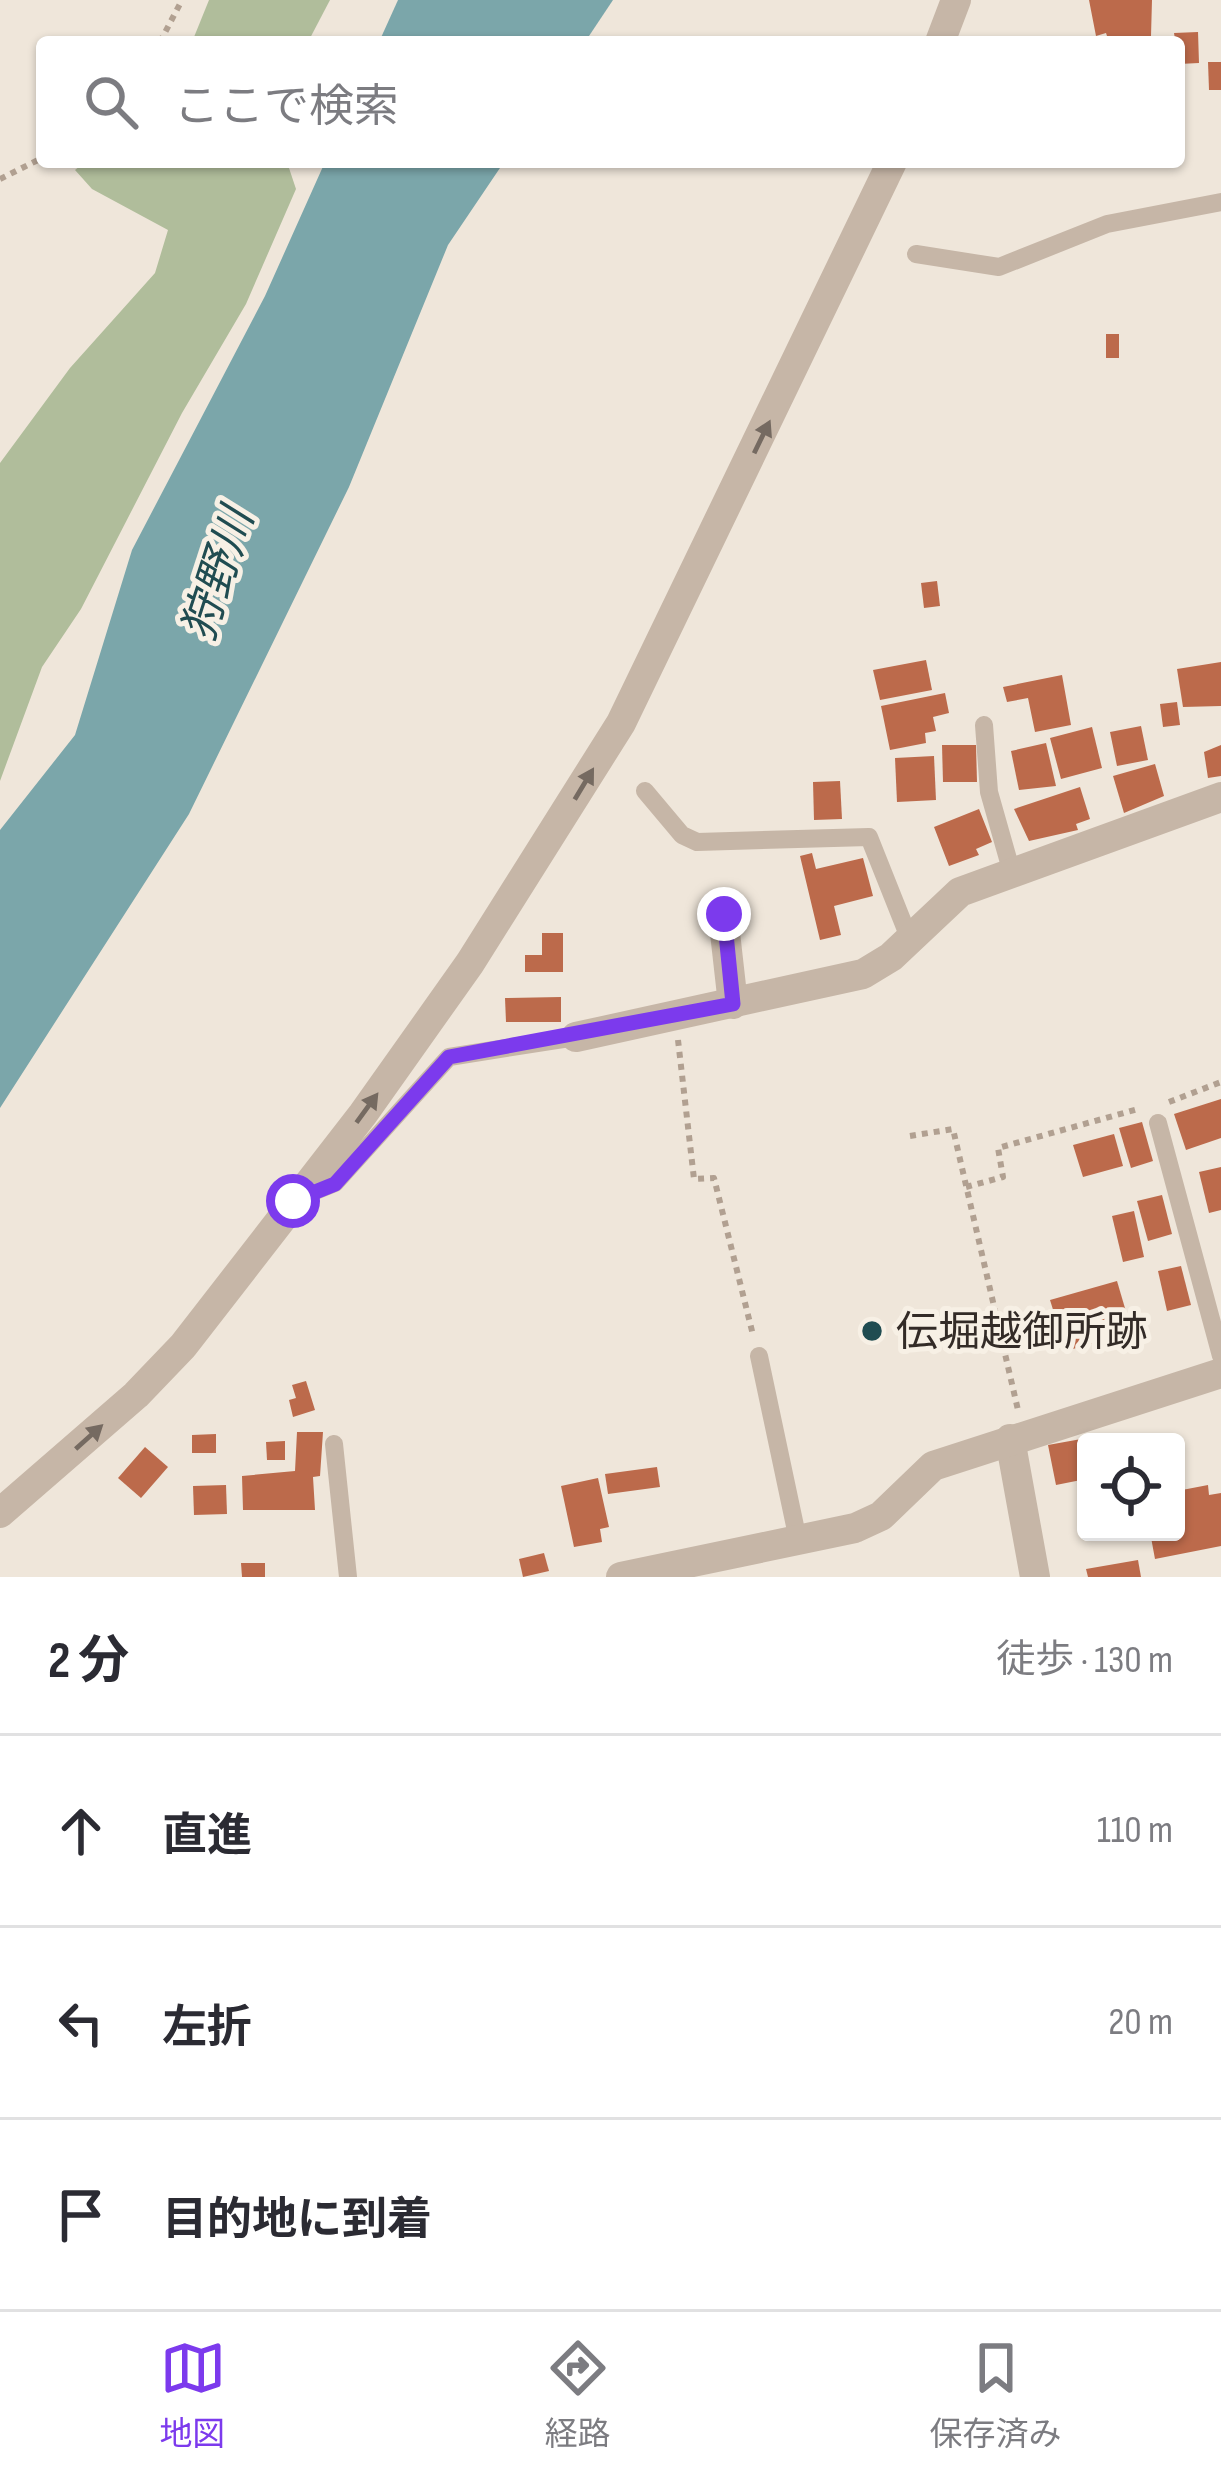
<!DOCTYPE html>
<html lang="ja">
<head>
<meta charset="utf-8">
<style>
	:root { --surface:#fff; --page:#f7f7f7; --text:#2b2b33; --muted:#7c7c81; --line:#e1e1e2; --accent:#7c3aed }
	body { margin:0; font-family:"Sofia Sans Condensed","Noto Sans JP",sans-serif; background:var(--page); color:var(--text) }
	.controls { position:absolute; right:36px; bottom:36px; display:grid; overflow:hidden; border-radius:12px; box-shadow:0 3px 9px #0004 }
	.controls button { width:108px; height:108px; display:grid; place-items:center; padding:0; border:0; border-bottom:3px solid var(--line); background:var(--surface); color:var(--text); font:60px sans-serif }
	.stop { position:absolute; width:36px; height:36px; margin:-27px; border:9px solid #7c3aed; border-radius:50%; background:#fff }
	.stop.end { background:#7c3aed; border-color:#fff; box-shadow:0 3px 12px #0008 }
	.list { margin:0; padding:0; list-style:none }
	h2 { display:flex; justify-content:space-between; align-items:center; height:156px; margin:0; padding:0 48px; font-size:51px }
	h2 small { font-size:39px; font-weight:400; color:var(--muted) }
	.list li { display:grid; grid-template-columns:78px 1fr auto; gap:36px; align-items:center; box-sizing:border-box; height:192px; padding:0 48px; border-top:3px solid var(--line) }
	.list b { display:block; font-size:45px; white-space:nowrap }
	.list em { font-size:39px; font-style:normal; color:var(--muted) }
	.icon { flex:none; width:66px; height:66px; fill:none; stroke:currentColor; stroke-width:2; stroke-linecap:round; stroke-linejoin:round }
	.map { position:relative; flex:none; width:1221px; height:1577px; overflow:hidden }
	.search { position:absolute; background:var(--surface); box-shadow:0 3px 9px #0004; left:36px; right:36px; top:36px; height:132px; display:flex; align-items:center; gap:30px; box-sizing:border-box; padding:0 42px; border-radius:12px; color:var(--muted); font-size:45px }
	.sheet { height:732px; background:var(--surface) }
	nav { display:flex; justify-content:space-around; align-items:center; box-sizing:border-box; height:168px; border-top:3px solid var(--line); background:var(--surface); font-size:33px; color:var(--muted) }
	nav a { display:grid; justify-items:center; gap:6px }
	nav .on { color:var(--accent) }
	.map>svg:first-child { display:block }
	.green { fill:#b0bd9b }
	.water { fill:#7ba6aa }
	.building { fill:#bc6a4b }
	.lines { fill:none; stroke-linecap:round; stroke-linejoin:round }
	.path { stroke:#b1a091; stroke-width:6; stroke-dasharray:6 6; stroke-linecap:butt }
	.service { stroke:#c6b6a7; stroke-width:18 }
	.minor { stroke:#c6b6a7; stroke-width:30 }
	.oneway { fill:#756a61 }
	.route { stroke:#7c3aed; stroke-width:15 }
	.poi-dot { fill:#204c51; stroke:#f7f0e5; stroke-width:4.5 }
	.labels { text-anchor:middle; stroke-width:10; stroke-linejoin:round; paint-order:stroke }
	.poi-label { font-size:42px; fill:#332b27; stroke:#f7f0e5; text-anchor:start }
	.water-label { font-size:45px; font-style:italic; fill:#204c51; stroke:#f7f0e5 }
</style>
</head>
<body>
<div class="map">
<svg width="1221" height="1577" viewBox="0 0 1221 1577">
	<rect width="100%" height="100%" fill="#efe6da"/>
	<g class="green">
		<path d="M209,0H330L308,42H192Z"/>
		<path d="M85,162H287L296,189L246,304L182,413L81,609L42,667L0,781V463L70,368L155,273L168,230L92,189L75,170Z"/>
	</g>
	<g class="water">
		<path d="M398,0H613L585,42H379Z"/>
		<path d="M325,162H504L448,245L349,487L189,814L0,1108V830L75,735L132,550L265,296Z"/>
	</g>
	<g class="building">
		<path d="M1089,0H1152L1151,36L1119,42H1109L1106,33L1096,36Z"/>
		<path d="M1198,32L1199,63L1179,64L1174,33Z"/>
		<path d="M1208,62H1221V90H1209Z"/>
		<rect x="1106" y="334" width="13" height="24"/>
		<path d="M937,581L940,606L924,608L921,583Z"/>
		<path d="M926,660L932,690L880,700L873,670Z"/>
		<path d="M1221,662V706L1183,707L1177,669Z"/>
		<path d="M1062,675L1071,725L1035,732L1028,698L1007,702L1003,687Z"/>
		<path d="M945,693L949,713L933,717L936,731L925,733L926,743L890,750L881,706Z"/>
		<path d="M1177,702L1180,725L1163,727L1160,704Z"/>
		<path d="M1141,726L1148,760L1117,766L1110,732Z"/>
		<path d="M1092,727L1102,768L1061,779L1050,738Z"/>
		<path d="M1046,743L1056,786L1019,790L1011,751Z"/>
		<path d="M942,745H976L977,782H943Z"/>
		<path d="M1221,745V776L1208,778L1204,752Z"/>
		<path d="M934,756L936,800L897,802L895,758Z"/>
		<path d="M1155,764L1164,796L1124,813L1113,776Z"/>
		<path d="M840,781L842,819L814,820L813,782Z"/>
		<path d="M1080,787L1090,819L1076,824L1078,830L1029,841L1014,809Z"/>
		<path d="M979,809L992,842L976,849L979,855L949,866L934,827Z"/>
		<path d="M812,853L816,869L863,858L873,896L834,906L841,935L820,940L800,856Z"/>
		<path d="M542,933H563V972H525V955H542Z"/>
		<path d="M561,997V1022H506L505,998Z"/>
		<path d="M1221,1099V1138L1186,1150L1174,1114Z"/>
		<path d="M1142,1122L1153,1161L1131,1168L1119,1128Z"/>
		<path d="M1114,1134L1123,1166L1083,1177L1073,1145Z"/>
		<path d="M1221,1167V1210L1209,1213L1199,1172Z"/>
		<path d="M1162,1195L1172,1234L1148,1241L1137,1201Z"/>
		<path d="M1134,1211L1144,1257L1123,1262L1112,1216Z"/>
		<path d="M1181,1266L1191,1305L1167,1311L1158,1271Z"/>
		<path d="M1117,1281L1132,1332L1066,1351L1050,1300Z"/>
		<path d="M306,1381L315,1410L293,1417L289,1400L296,1398L292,1385Z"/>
		<path d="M297,1432H323L320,1476L313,1477L315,1510H243L242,1476L295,1471Z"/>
		<path d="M216,1434V1453H192V1435Z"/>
		<path d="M1109,1434L1110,1442H1086V1479L1056,1485L1048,1445Z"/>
		<path d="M285,1441V1460H267L266,1442Z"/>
		<path d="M145,1447L168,1467L141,1498L118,1478Z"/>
		<path d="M657,1467L660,1487L608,1494L605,1474Z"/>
		<path d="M598,1478L609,1527L600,1529L602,1542L574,1547L561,1486Z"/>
		<path d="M226,1485L227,1514L194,1515L193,1486Z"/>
		<path d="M1208,1485L1209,1495L1221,1493V1546L1155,1559L1150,1532H1176V1501L1184,1499L1182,1490Z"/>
		<path d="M1078,1509H1086V1532H1127V1537L1082,1538Z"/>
		<path d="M544,1553L549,1571L523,1577L519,1559Z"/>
		<path d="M1138,1560L1141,1577H1088L1086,1569Z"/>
		<path d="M241,1563H265V1577H242Z"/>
	</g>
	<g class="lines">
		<g class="path">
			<path d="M160,42L182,0"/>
			<path d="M0,179L42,158"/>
			<path d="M678,1040L694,1179L714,1178L753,1335"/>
			<path d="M1169,1102L1221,1082"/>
			<path d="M910,1136L953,1129L1018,1410"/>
			<path d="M966,1187L1003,1177L998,1148L1138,1109"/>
		</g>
		<g class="service">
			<path d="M916,254L999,267L1107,224L1221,202"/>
			<path d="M984,725L989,792L1012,873"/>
			<path d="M645,791L682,835L697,842L869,837L910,940"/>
			<path d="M1158,1123L1221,1356"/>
			<path d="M303,1196L335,1183L449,1057L576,1037"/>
			<path d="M759,1356L798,1540"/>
			<path d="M334,1444L348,1577"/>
		</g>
		<g class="minor">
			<path d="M940,42L956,0"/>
			<path d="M723,915L733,1004"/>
			<path d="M576,1037L863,974L891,957L960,892L1221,797"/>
			<path d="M1010,1439L1035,1577"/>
			<path d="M0,1513L136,1395L183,1346L363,1114L470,963L621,723L892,162"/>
			<path d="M621,1577L855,1528L881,1516L933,1466L1221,1373"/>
		</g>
	</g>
	<defs><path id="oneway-solid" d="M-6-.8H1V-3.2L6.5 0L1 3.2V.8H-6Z" transform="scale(3)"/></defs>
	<g class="oneway">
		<use href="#oneway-solid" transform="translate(762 437) rotate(-64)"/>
		<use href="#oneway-solid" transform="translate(584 784) rotate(-59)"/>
		<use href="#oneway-solid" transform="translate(367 1108) rotate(-54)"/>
		<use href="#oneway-solid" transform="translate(89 1437) rotate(-42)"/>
	</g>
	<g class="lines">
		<path class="route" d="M293,1201L335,1184L449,1057L733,1004L724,914"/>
	</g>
	<circle class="poi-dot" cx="872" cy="1331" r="12"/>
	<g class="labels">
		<g class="poi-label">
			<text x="896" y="1346">伝堀越御所跡</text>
		</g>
		<g class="water-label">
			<text transform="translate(217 574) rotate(-72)" y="16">狩野川</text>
		</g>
	</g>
</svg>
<div class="controls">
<button><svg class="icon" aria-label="locate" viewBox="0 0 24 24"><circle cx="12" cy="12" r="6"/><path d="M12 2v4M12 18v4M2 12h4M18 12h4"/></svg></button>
</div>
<div class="stop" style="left:293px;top:1201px"></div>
<div class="stop end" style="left:724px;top:914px"></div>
<div class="search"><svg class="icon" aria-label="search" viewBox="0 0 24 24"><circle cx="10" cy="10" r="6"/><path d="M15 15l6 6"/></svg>ここで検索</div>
</div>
<section class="sheet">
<h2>2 分<small>徒歩 · 130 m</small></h2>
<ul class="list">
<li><svg class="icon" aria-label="ahead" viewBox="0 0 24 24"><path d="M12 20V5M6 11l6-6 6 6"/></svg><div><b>直進</b></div><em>110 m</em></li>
<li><svg class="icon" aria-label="left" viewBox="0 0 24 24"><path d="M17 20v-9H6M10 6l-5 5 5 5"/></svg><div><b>左折</b></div><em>20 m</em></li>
<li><svg class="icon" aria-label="arrive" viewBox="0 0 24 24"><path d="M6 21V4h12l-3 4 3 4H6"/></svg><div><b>目的地に到着</b></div></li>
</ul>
</section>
<nav>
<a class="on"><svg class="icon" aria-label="map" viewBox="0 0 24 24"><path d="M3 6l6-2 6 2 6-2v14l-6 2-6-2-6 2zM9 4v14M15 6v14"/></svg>地図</a>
<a><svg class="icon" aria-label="directions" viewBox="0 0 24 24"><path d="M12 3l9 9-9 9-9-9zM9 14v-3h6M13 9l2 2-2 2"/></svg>経路</a>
<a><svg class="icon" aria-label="saved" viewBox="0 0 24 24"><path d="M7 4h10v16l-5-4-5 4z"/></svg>保存済み</a>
</nav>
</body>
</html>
